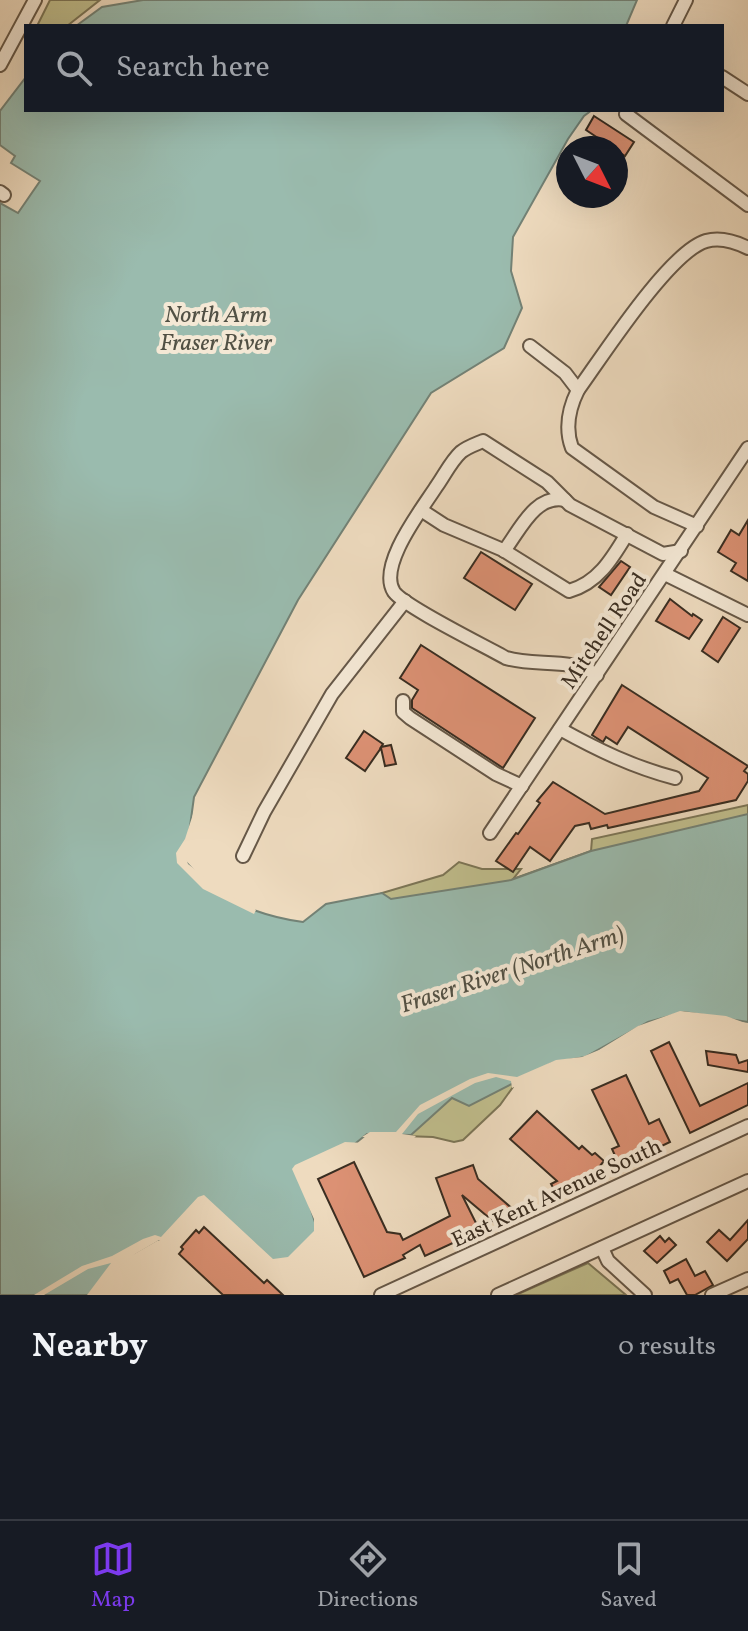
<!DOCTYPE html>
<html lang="en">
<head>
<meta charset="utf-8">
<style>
	:root { --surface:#171b24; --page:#242831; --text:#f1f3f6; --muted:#9ea1a6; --line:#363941; --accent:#7c3aed }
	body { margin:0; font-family:Vollkorn,serif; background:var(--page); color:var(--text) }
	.compass { position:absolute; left:556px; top:136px; width:72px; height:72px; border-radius:50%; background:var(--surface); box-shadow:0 8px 32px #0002; rotate:132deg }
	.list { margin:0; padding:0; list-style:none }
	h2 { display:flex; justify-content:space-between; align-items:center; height:104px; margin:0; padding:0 32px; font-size:34px }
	h2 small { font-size:26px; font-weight:400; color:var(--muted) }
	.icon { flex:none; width:44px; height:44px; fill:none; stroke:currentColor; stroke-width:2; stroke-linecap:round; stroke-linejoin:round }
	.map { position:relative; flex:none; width:748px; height:1295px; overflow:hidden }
	.search { position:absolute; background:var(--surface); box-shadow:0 8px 32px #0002; left:24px; right:24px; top:24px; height:88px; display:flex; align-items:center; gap:20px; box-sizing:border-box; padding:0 28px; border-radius:0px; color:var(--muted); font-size:30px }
	.sheet { height:224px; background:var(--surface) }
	nav { display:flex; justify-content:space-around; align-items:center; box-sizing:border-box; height:112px; border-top:2px solid var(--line); background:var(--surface); font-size:22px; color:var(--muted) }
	nav a { display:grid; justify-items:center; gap:4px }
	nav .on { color:var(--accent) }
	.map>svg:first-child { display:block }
	.green { fill:#c0be8d; stroke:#7c7657; stroke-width:2 }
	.water { fill:#9abbae; stroke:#738276; stroke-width:2 }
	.pier { fill:#eedbbf }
	.building { fill:#dc9174; stroke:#392d21; stroke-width:2 }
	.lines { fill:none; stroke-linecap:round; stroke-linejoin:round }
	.minor-casing { stroke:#665848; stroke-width:16 }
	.minor { stroke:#f4e8d5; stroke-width:12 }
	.labels { text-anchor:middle; stroke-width:8; stroke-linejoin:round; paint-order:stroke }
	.street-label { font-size:22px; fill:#392d21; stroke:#f4e8d5 }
	.water-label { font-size:24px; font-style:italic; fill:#515044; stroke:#f4e8d5 }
</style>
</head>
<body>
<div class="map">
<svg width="748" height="1295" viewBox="0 0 748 1295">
	<rect width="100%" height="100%" fill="#eedbbf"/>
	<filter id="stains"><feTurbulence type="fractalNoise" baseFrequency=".0025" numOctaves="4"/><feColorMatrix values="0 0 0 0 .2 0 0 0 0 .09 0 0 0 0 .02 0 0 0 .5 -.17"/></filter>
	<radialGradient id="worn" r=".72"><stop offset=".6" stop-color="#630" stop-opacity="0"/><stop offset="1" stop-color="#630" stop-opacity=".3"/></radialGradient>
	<g class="green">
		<path d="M50,0H100L67,26H37Z"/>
		<path d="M748,805V840L402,916L382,893L443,875L459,862L482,869H521L513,879L591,851L592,839Z"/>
		<path d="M512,1081L513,1087L500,1105L463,1140L454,1142L433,1137L404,1136L402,1134L418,1114L475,1083Z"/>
		<path d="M588,1263L626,1295H516Z"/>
	</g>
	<g class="water">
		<path d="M143,0H637L626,26H76L102,7Z"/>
		<path d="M26,77V110H592L584,116L568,139L513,237L511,271L522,308L504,348L431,393L298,600L194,797L188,841L182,858C191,867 199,877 209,885C233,906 272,918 303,922L326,904L382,893L391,899L511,880L591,851L748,814V1022L684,1012L648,1022L585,1057L552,1063L469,1106L452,1098L411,1135L367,1134L351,1147L309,1164L302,1181L319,1235L289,1265L272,1267L205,1204L195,1207L166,1238L157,1240L117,1263L90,1295H0V203L18,213L40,181L11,163L15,156L0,145V111Z"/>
	</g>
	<g class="pier">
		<path d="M194,811L192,842L186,858L188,864L230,896L253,907L256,910L254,914L203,889L177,863L176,853L185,839Z"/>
		<path d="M680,1011L726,1016L748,1024V1026L684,1016L650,1026L586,1060L554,1067L512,1088L511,1081L496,1077L475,1083L418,1114L402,1134L416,1136L413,1139L362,1137L370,1132H396L420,1105L470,1079L488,1073L517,1077L556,1060L582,1057L599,1050L638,1026Z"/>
		<path d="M345,1142L364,1143L353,1151L312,1167L306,1181L324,1217L323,1236L291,1269L270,1271L204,1209L197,1210L168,1242L162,1243L159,1240L135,1254L120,1266L95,1295H87L111,1263L88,1269L44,1295H34L82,1266L112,1256L143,1239L155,1235L161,1237L198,1197L204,1195L273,1259L288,1257L314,1231V1219L292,1169L295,1165Z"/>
	</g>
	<g class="building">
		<path d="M594,116L634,142L625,156L586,130Z"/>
		<path d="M748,520V581L731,571L736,563L718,552L731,530L739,535Z"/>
		<path d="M481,552L532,584L515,610L464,578Z"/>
		<path d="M621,561L630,567L611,595L599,587Z"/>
		<path d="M670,599L692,616L693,614L702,620L689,639L656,621Z"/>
		<path d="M723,617L740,628L718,662L702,651Z"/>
		<path d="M421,645L535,718L503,768L412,708V700L418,690L400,678Z"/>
		<path d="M622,685L748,766L744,771L748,774V781L736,800L608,828L607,825L591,829L589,823L575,826L550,861L530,847L513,872L496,861L516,833L518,834L540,803L537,801L553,782L605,814L699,791L708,778L628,727L617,744L606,737L603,742L592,735Z"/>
		<path d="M364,731L383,744L381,747L391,745L396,764L385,766L381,748L365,771L346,758Z"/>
		<path d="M669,1042L700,1106L748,1083V1105L690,1133L651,1051Z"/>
		<path d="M706,1051L736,1055L739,1063L748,1060V1072L708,1065Z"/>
		<path d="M626,1075L649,1124L659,1119L670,1142L649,1152L646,1146L617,1160L612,1149L619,1146L592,1090Z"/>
		<path d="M537,1111L579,1149L582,1146L592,1155L595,1153L604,1161L585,1184L558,1196L551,1184L557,1181L510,1139Z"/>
		<path d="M354,1162L387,1232L400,1234L403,1240L450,1216L436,1178L473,1165L478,1179L514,1210L500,1227L462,1195L478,1227L453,1238L455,1242L425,1256L420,1245L403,1255L405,1258L364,1277L318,1179Z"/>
		<path d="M748,1220V1239L727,1261L707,1242L719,1230L730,1240Z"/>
		<path d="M204,1227L264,1283L267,1280L283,1295H223L179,1254L183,1249L181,1247L196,1230L199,1233Z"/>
		<path d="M660,1236L665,1242L669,1238L676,1245L657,1263L644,1251Z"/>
		<path d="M686,1259L695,1276L705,1271L713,1285L695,1295H687L678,1279L670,1283L664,1271Z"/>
	</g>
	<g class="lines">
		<defs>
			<g id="minor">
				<path d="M673,26L686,0"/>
				<path d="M0,65L35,0"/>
				<path d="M722,77L748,94"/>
				<path d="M628,110L626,114L748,205"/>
				<path d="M0,192L4,195"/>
				<path d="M530,346L565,373L578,390"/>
				<path d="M421,510L444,525L503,550L569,591C598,583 612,559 627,534"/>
				<path d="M697,526L654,507L572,448C565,429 569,408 578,390C602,357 669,252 706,241C720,237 736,242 748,248"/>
				<path d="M504,551C520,530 535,494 565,500"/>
				<path d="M665,574L748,615"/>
				<path d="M597,675C571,657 535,667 506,658C485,646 405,607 394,592C377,566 422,509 436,487C444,476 451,461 461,452C467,447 476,444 483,441L547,482L570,505L663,554L681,551"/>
				<path d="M403,701V712L410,718L496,774L522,786"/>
				<path d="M560,729C598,750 633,767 675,778"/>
				<path d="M490,833L748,448"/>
				<path d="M243,856L264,812L332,694L405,601"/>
				<path d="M602,1248L608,1261L645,1295"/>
				<path d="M381,1295L748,1126"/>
				<path d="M498,1295L748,1181"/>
				<path d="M712,1295L748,1279"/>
			</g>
		</defs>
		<use href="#minor" class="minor-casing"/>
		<use href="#minor" class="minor"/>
	</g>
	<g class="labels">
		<g class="street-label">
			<text transform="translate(603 630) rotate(-56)" y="8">Mitchell Road</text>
			<text transform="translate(556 1192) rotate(-25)" y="8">East Kent Avenue South</text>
		</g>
		<g class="water-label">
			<text x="216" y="322">North Arm<tspan x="216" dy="28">Fraser River</tspan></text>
			<text transform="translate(512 969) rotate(-18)" y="8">Fraser River (North Arm)</text>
		</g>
	</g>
	<rect width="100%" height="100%" filter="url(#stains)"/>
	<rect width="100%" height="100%" fill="url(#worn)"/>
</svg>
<svg class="compass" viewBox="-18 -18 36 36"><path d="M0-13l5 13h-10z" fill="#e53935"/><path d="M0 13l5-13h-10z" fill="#9ea1a6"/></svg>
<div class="search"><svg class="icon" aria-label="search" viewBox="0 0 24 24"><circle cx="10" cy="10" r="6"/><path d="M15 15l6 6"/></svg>Search here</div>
</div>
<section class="sheet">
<h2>Nearby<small>0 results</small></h2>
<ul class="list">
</ul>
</section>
<nav>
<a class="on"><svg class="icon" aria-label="map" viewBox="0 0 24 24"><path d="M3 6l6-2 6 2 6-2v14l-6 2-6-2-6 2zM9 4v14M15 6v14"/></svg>Map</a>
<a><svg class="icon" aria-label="directions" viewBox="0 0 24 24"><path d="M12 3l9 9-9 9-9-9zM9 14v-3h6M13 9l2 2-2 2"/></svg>Directions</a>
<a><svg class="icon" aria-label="saved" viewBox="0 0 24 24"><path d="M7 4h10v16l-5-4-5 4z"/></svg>Saved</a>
</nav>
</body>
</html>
